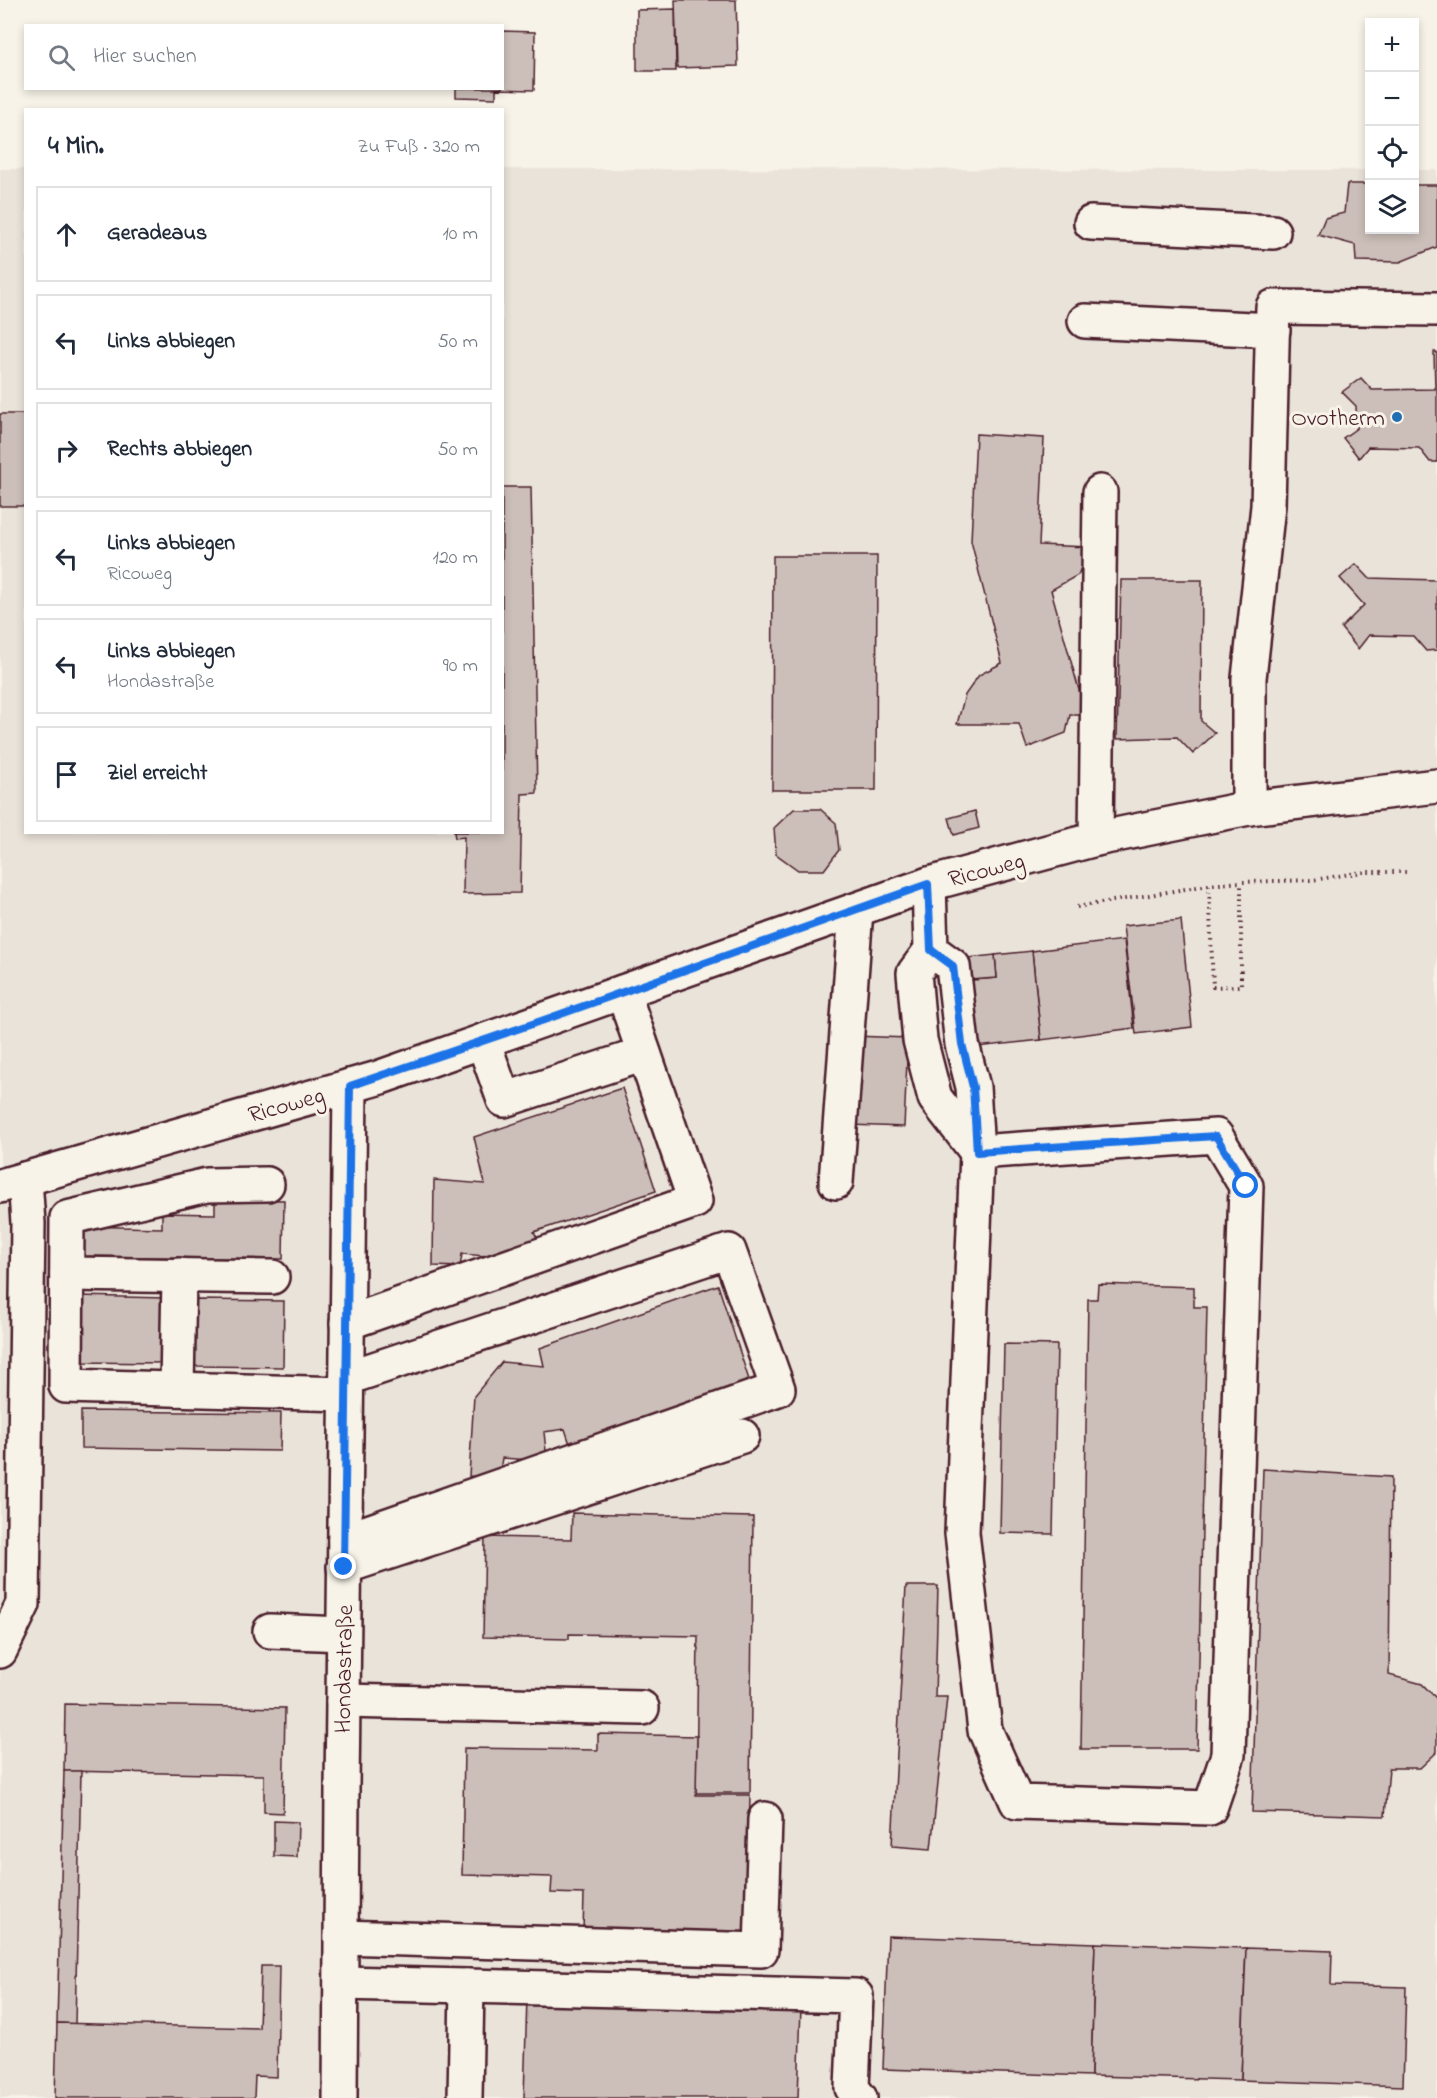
<!DOCTYPE html>
<html lang="de">
<head>
<meta charset="utf-8">
<style>
	:root { --surface:#fff; --page:#f6f6f7; --text:#1f2937; --muted:#747a83; --line:#e0e1e3 }
	body { margin:0; font-family:"Indie Flower",sans-serif; background:var(--page); color:var(--text) }
	.controls { position:absolute; right:18px; top:18px; display:grid; overflow:hidden; border-radius:0px; box-shadow:0 3px 9px #0003 }
	.controls button { width:54px; height:54px; display:grid; place-items:center; padding:0; border:0; border-bottom:2px solid var(--line); background:var(--surface); color:var(--text); font:30px sans-serif }
	.stop { position:absolute; width:18px; height:18px; margin:-14px; border:4px solid #1a73e8; border-radius:50%; background:#fff }
	.stop.end { background:#1a73e8; border-color:#fff; box-shadow:0 2px 6px #0008 }
	.list { margin:0; padding:0; list-style:none }
	h2 { display:flex; justify-content:space-between; align-items:center; height:78px; margin:0; padding:0 24px; font-size:26px }
	h2 small { font-size:20px; font-weight:400; color:var(--muted) }
	.list li { display:grid; grid-template-columns:39px 1fr auto; gap:18px; align-items:center; box-sizing:border-box; height:96px; margin:0 12px 12px; padding:0 12px; border:2px solid var(--line); border-radius:0px }
	.list b { display:block; font-size:22px; white-space:nowrap }
	.list p { margin:0; font-size:20px; white-space:nowrap; color:var(--muted) }
	.list em { font-size:20px; font-style:normal; color:var(--muted) }
	.icon { flex:none; width:33px; height:33px; fill:none; stroke:currentColor; stroke-width:2; stroke-linecap:round; stroke-linejoin:round }
	.map { position:relative; flex:none; width:1437px; height:2098px; overflow:hidden }
	.search { position:absolute; background:var(--surface); box-shadow:0 3px 9px #0003; left:24px; top:24px; width:480px; height:66px; display:flex; align-items:center; gap:15px; box-sizing:border-box; padding:0 21px; border-radius:0px; color:var(--muted); font-size:22px }
	.panel { position:absolute; background:var(--surface); box-shadow:0 3px 9px #0003; left:24px; top:108px; width:480px; height:726px; border-radius:0px }
	.map>svg:first-child { display:block }
	.built { fill:#eae3da }
	.building { fill:#ccbfb9; stroke:#4a1f2b; stroke-width:1.5 }
	.lines { fill:none; stroke-linecap:round; stroke-linejoin:round }
	.minor-casing { stroke:#4a1f2b; stroke-width:38 }
	.path { stroke:#4a1f2b; stroke-width:4; stroke-dasharray:1.5 4.5; stroke-linecap:butt }
	.minor { stroke:#f7f3e8; stroke-width:33 }
	.route { stroke:#1a73e8; stroke-width:8 }
	.poi-dot { fill:#1f6fb2; stroke:#f7f3e8; stroke-width:2 }
	.labels { text-anchor:middle; stroke-width:6; stroke-linejoin:round; paint-order:stroke }
	.poi-label { font-size:24px; fill:#4a1f2b; stroke:#f7f3e8; text-anchor:end }
	.street-label { font-size:24px; fill:#4a1f2b; stroke:#f7f3e8 }
</style>
</head>
<body>
<div class="map">
<svg width="1437" height="2098" viewBox="0 0 1437 2098">
	<rect width="100%" height="100%" fill="#f7f3e8"/>
	<filter id="ink" filterUnits="userSpaceOnUse"><feTurbulence type="fractalNoise" baseFrequency=".0167" numOctaves="2"/><feDisplacementMap in="SourceGraphic" scale="12" xChannelSelector="R" yChannelSelector="G"/><feConvolveMatrix kernelMatrix="1 2 1 2 8 2 1 2 1" color-interpolation-filters="sRGB"/></filter>
	<g filter="url(#ink)">
		<path class="built" d="M0,169H26V832H502L503,169L1369,170L1370,230H1414L1415,170H1437V2098H0Z"/>
		<g class="building">
			<path d="M675,0H736L738,66L677,68Z"/>
			<path d="M675,9L676,71H637V10Z"/>
			<path d="M502,31L535,32L534,90L496,89V98L456,97V88H502Z"/>
			<path d="M1347,184H1370V230H1414V185H1437V247L1400,262L1356,261L1355,245L1318,235L1325,218L1344,213Z"/>
			<path d="M1434,352H1437V462H1430L1419,448L1368,447L1359,458L1343,438L1357,428L1356,406L1342,392L1361,378L1372,390L1435,389Z"/>
			<rect x="0" y="414" width="26" height="92"/>
			<path d="M976,434L1044,438L1039,545L1089,547L1078,575L1051,590L1086,715H1070L1066,733L1027,748L1019,724H957L965,695L979,675L1002,663L971,541Z"/>
			<path d="M502,487H531L537,793L522,794L520,893L463,894L464,837L455,838L454,832H502Z"/>
			<path d="M773,556H877L876,790H772Z"/>
			<path d="M1356,564L1369,578L1437,580V650L1426,651L1413,636L1369,635L1358,649L1341,628L1364,605L1340,578Z"/>
			<path d="M1121,580H1202L1201,721L1215,733L1193,754L1177,737L1117,739Z"/>
			<path d="M794,809H820L836,823L839,850L824,870H798L776,854L774,828Z"/>
			<path d="M975,811L979,828L954,835L949,818Z"/>
			<path d="M1181,920L1192,1027L1136,1034L1123,926Z"/>
			<path d="M1124,940L1134,1028L1041,1040L1032,951Z"/>
			<path d="M1032,951L1041,1040L977,1047L970,980L997,978L995,955Z"/>
			<path d="M995,955L997,978L970,980L968,958Z"/>
			<path d="M853,1036L908,1038L904,1127L850,1125Z"/>
			<path d="M622,1088L656,1191L534,1232L543,1249L511,1258L462,1254L460,1267L433,1266L434,1180L485,1184L474,1137Z"/>
			<path d="M215,1199L284,1200L283,1259L78,1256V1226L162,1228V1213L215,1214Z"/>
			<path d="M1098,1284L1194,1287V1307H1207L1197,1749H1081L1088,1299H1097Z"/>
			<path d="M718,1285L751,1386L572,1450L565,1429L544,1432L547,1461L502,1458L499,1477L469,1476L474,1396L502,1362L544,1366L540,1348Z"/>
			<path d="M78,1296L166,1298L165,1363L77,1362Z"/>
			<path d="M196,1300L284,1301L283,1367L195,1366Z"/>
			<path d="M1004,1344L1057,1345L1053,1534L1000,1533Z"/>
			<path d="M81,1411L281,1413L280,1451L81,1448Z"/>
			<path d="M1263,1469L1391,1477L1389,1675L1422,1684L1437,1699V1752L1420,1768H1389L1385,1816L1252,1812Z"/>
			<path d="M572,1513L753,1517L750,1793H696L698,1636L569,1634V1639L483,1637L485,1537L571,1539Z"/>
			<path d="M906,1586H938L935,1697H947L931,1849L892,1846Z"/>
			<path d="M65,1704L285,1708L283,1813L264,1812V1775L64,1771Z"/>
			<path d="M598,1734L697,1736L696,1795H750L747,1935L583,1932L584,1894L551,1893L552,1877L462,1875L464,1748L598,1750Z"/>
			<path d="M64,1771H81L75,2024L57,2023Z"/>
			<path d="M274,1821L298,1822L297,1857L274,1856Z"/>
			<path d="M888,1936L1095,1943L1091,2076L883,2069Z"/>
			<path d="M1095,1943L1246,1948L1241,2080L1091,2076Z"/>
			<path d="M1246,1948L1332,1951L1331,1985L1406,1987L1403,2086L1241,2080Z"/>
			<path d="M261,1966H279L277,2077L255,2076L254,2098H55L57,2023L259,2028Z"/>
			<path d="M527,1997L801,2006L798,2098H524Z"/>
		</g>
		<g class="lines">
			<defs>
				<g id="minor">
					<path d="M1091,223L1273,232"/>
					<path d="M1085,321L1273,330"/>
					<path d="M1249,808V678L1268,506L1273,307L1437,309"/>
					<path d="M1096,839L1100,492"/>
					<path d="M929,884L931,950L914,973L920,1040L935,1098L977,1152"/>
					<path d="M931,950L953,966L962,1044L973,1087L977,1152L962,1533L985,1730L1017,1802L1210,1808L1228,1755L1246,1186L1216,1136L977,1152"/>
					<path d="M483,1041L504,1100L644,1054"/>
					<path d="M836,1182L856,910"/>
					<path d="M267,1184L207,1185L67,1218L66,1386L346,1394"/>
					<path d="M0,1186L378,1078L929,884L1096,839L1249,808L1437,786"/>
					<path d="M67,1274L272,1277"/>
					<path d="M347,1323L695,1201L623,992"/>
					<path d="M177,1389L179,1275"/>
					<path d="M345,1540L778,1389L729,1251L347,1378"/>
					<path d="M344,1567L742,1436"/>
					<path d="M270,1631L343,1634"/>
					<path d="M0,1651L23,1604L28,1223L25,1179"/>
					<path d="M343,1701L642,1708"/>
					<path d="M341,1937L761,1950L765,1819"/>
					<path d="M341,1983L467,1986"/>
					<path d="M340,2098L342,1789L350,1086"/>
					<path d="M465,2098L467,1986L856,1996L852,2088L860,2098"/>
				</g>
			</defs>
			<use href="#minor" class="minor-casing"/>
			<g class="path">
				<path d="M1209,885L1213,987L1241,986V882"/>
				<path d="M1077,907L1209,885L1241,882L1314,880L1362,872H1410"/>
			</g>
			<use href="#minor" class="minor"/>
		</g>
	</g>
	<g class="lines" filter="url(#ink)">
		<path class="route" d="M344,1567L350,1086L544,1020L928,884L931,950L953,966L962,1044L973,1087L977,1152L1216,1136L1246,1186"/>
	</g>
	<circle class="poi-dot" cx="1397" cy="417" r="6"/>
	<g class="labels">
		<g class="poi-label">
			<text x="1385" y="425">Ovotherm</text>
		</g>
		<g class="street-label">
			<text transform="translate(986 869) rotate(-15)" y="8">Ricoweg</text>
			<text transform="translate(286 1104) rotate(-16)" y="8">Ricoweg</text>
			<text transform="translate(343 1669) rotate(-89)" y="8">Hondastraße</text>
		</g>
	</g>
</svg>
<div class="controls">
<button>+</button>
<button>−</button>
<button><svg class="icon" aria-label="locate" viewBox="0 0 24 24"><circle cx="12" cy="12" r="6"/><path d="M12 2v4M12 18v4M2 12h4M18 12h4"/></svg></button>
<button><svg class="icon" aria-label="layers" viewBox="0 0 24 24"><path d="M12 4l9 5-9 5-9-5zM3 14l9 5 9-5"/></svg></button>
</div>
<div class="stop" style="left:1246px;top:1186px"></div>
<div class="stop end" style="left:344px;top:1567px"></div>
<div class="search"><svg class="icon" aria-label="search" viewBox="0 0 24 24"><circle cx="10" cy="10" r="6"/><path d="M15 15l6 6"/></svg>Hier suchen</div>
<section class="panel">
<h2>4 Min.<small>Zu Fuß · 320 m</small></h2>
<ul class="list">
<li><svg class="icon" aria-label="ahead" viewBox="0 0 24 24"><path d="M12 20V5M6 11l6-6 6 6"/></svg><div><b>Geradeaus</b></div><em>10 m</em></li>
<li><svg class="icon" aria-label="left" viewBox="0 0 24 24"><path d="M17 20v-9H6M10 6l-5 5 5 5"/></svg><div><b>Links abbiegen</b></div><em>50 m</em></li>
<li><svg class="icon" aria-label="right" viewBox="0 0 24 24"><path d="M7 20v-9h11M14 6l5 5-5 5"/></svg><div><b>Rechts abbiegen</b></div><em>50 m</em></li>
<li><svg class="icon" aria-label="left" viewBox="0 0 24 24"><path d="M17 20v-9H6M10 6l-5 5 5 5"/></svg><div><b>Links abbiegen</b><p>Ricoweg</p></div><em>120 m</em></li>
<li><svg class="icon" aria-label="left" viewBox="0 0 24 24"><path d="M17 20v-9H6M10 6l-5 5 5 5"/></svg><div><b>Links abbiegen</b><p>Hondastraße</p></div><em>90 m</em></li>
<li><svg class="icon" aria-label="arrive" viewBox="0 0 24 24"><path d="M6 21V4h12l-3 4 3 4H6"/></svg><div><b>Ziel erreicht</b></div></li>
</ul>
</section>
</div>
</body>
</html>
